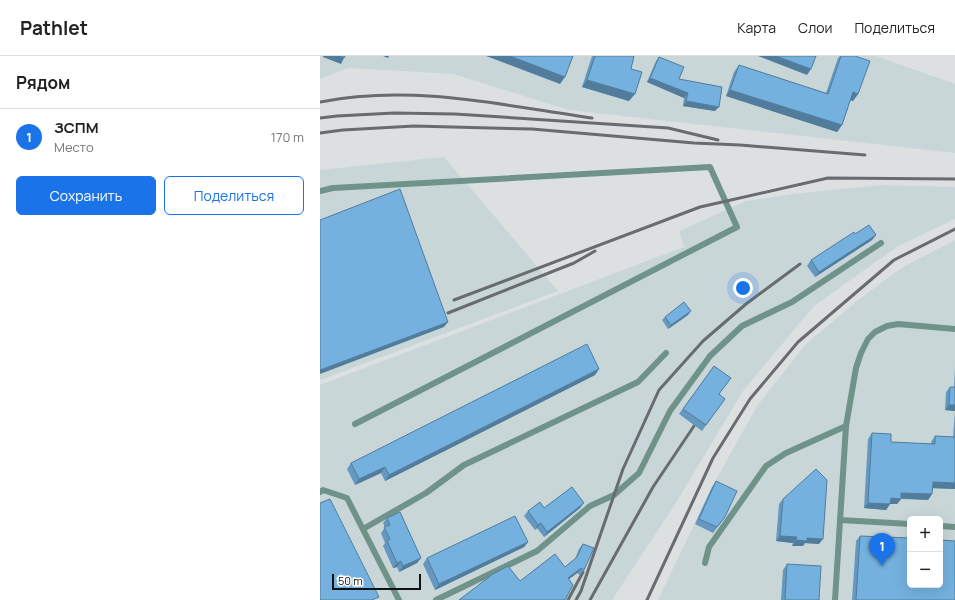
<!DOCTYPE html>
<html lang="ru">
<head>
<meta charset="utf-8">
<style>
	:root { --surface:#fff; --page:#f6f6f6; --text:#222; --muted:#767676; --line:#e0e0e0; --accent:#1a73e8 }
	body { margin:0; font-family:Manrope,sans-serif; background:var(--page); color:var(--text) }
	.controls { position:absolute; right:12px; bottom:12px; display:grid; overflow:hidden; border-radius:6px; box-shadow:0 4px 16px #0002 }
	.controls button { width:36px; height:36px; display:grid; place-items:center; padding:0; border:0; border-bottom:1px solid var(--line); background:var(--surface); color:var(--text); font:20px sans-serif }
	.scale { position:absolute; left:12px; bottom:10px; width:89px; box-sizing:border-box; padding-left:4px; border:2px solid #101212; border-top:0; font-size:11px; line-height:14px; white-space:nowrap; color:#101212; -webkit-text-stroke:3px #fff; paint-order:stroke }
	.you { position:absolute; left:423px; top:232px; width:14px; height:14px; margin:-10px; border:3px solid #fff; border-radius:50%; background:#1a73e8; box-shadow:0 0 0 6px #1a73e833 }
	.badge { display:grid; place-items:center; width:26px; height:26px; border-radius:50%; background:var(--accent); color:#fff; font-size:13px; font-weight:700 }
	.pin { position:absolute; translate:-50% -33px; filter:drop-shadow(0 1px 2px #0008) }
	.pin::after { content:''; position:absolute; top:21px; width:14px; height:12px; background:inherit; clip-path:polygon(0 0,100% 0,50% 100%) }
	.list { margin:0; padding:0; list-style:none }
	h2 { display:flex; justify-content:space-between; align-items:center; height:52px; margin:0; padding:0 16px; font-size:17px }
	h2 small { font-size:13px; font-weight:400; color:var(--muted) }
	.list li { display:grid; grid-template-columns:26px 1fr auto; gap:12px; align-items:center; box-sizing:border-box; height:56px; padding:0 16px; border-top:1px solid var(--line) }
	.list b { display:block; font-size:15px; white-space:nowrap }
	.list p { margin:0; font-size:13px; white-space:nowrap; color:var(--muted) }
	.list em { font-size:13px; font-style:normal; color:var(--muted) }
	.actions { display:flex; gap:8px; padding:12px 16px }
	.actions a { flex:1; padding:9px 0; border:1px solid var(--accent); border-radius:6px; text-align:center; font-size:14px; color:var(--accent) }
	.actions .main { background:var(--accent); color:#fff }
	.map { position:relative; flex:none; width:635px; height:544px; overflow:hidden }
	header { display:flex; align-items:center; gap:24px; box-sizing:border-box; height:56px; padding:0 20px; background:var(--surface); border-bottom:1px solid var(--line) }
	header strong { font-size:19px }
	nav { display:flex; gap:22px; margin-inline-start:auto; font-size:14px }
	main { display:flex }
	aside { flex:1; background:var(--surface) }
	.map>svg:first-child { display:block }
	.built { fill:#c8d6d8; fill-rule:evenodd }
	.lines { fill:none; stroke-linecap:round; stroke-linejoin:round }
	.service { stroke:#709389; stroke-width:6 }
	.rail { stroke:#696c6c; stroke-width:3 }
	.wall { fill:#6498c0 }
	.shaded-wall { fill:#517c9c }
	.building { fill:#74b1df; stroke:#517c9c }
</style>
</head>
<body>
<header>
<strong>Pathlet</strong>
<nav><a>Карта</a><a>Слои</a><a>Поделиться</a></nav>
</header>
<main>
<aside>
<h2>Рядом<small></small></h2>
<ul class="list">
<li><span class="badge">1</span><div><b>ЗСПМ</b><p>Место</p></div><em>170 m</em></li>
</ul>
<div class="actions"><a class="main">Сохранить</a><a>Поделиться</a></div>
</aside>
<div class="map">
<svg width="635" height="544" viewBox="0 0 635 544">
	<rect width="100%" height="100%" fill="#dce0e1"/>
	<g class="built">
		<path d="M0,0H556L635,28V97L249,54L133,18L28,12L0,23Z"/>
		<path d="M124,101L238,235L0,324V114Z"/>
		<path d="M562,129L635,131V163L578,190L494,250L423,335L354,450L292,544H0V329L364,191L359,175L426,145L472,138Z"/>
		<path d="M635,184V544H338L392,431L437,350L485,289L538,244L583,211ZM590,463H620V529H590Z"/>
	</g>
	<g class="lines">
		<g class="service">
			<path d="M0,135L13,132L390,111L417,171L35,368"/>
			<path d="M0,436L3,434L27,442L79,544"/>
			<path d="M520,464L590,468"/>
			<path d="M620,470L635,471"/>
			<path d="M43,473L106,437L144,409L318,326L346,297"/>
			<path d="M385,507L389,491L446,410L466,397L526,370"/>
			<path d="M116,544L217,495L270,450L294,439L319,417L350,355L390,300L422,270L472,246L561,187"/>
			<path d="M515,544L526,370L536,312L541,297L548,283L555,276L567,270L578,268L635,273"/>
		</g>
		<g class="rail">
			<path d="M0,46C92,28 181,49 272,62"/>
			<path d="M0,62L17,60L74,57L135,58L348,72L398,84"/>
			<path d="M0,77L23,74L94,70L212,73L374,87L420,89L545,99"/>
			<path d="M134,244L380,151L508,122L635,123"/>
			<path d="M128,257L254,207L275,195"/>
			<path d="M248,544L263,516"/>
			<path d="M256,544L261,535L303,413L339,334L383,285L426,248L480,208"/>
			<path d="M270,544L333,431L374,370"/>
			<path d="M327,544L393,402L430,343L478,286L574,204L635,173"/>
		</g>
	</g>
	<g class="wall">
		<path d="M272,0H314L311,13L309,45L262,31Z"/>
		<path d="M520,0H535L538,38L533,45L530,44L522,69L517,76L406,40L414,16L419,9L506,37L518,2Z"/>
		<path d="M339,1L359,23L395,55L363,50L364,42L327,26L336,5Z"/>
		<path d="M556,179L552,184L495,221L487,210L491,204Z"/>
		<path d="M368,259L348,273L342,264L345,261Z"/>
		<path d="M394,310L399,338L405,343L382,375L359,358Z"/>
		<path d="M635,311V433L612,432V438L608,444L581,443L577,448H570L566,454L544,452L548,383L552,377L571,386L611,388V386L615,380L633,381L635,355L625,354L626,336L630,331H634Z"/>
		<path d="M279,313L275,319L65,425L61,417L35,429L27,413L31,407Z"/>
		<path d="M396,425L405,461L393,477L375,468L392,431Z"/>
		<path d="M463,443L499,488L485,487L483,490H472L473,487L456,485L459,448Z"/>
		<path d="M224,452H260L224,481L217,472L215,474L204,460L208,455Z"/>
		<path d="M67,462L101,502L97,507L79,516L77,511L73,512L63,490L65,487L61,477L65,471L63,467Z"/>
		<path d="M540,480L635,544H532L536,485Z"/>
		<path d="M208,486L204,491L115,534L103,508L107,502Z"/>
		<path d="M263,488L264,514L260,519L257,517L249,523L200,525L245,511L255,503L259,493Z"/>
		<path d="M467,508L499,544H461L463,514Z"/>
	</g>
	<g class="shaded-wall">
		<path d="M3,0H19L24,2L21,8L3,1Z"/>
		<path d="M63,0H69L68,2Z"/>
		<path d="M166,0H190L245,21L240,28Z"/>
		<path d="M438,0H456L491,13L487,19Z"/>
		<path d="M330,22L368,37L364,42L327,26Z"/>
		<path d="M267,24L315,38L309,45L262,31Z"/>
		<path d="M410,34L522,69L517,76L406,40Z"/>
		<path d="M533,36L538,38L533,45L528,43Z"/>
		<path d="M366,45L399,51L395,55L363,50Z"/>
		<path d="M556,179L552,184L495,221L499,216Z"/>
		<path d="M371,255L368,259L348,273L351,269Z"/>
		<path d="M128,266L124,271L0,318V314Z"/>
		<path d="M279,313L275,319L65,425L69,419Z"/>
		<path d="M629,349H635V355L625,354Z"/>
		<path d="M65,411L61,417L35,429L39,423Z"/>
		<path d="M613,426L635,427V433L609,432Z"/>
		<path d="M581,437L612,438L608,444L577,442Z"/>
		<path d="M571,442L581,443L577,448H567Z"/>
		<path d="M264,447L260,452L224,481L227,476Z"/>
		<path d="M548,447L570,448L566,454L544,452Z"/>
		<path d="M221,467L217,472L215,474L218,469Z"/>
		<path d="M460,480L477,481L473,487L456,485Z"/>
		<path d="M487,482L503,483L499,488L485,487L483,490H472L476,484Z"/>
		<path d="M208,486L204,491L115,534L119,528Z"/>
		<path d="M101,502L97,507L79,516L83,510Z"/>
		<path d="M81,505L77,511L73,512L77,507Z"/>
		<path d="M261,512L257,517L244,527L248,522Z"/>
	</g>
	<g class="building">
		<path d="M19,0H25L24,2Z"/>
		<path d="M190,0H253L245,21Z"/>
		<path d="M275,0H314L311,13L322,16L315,38L267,24Z"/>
		<path d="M456,0H496L491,13Z"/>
		<path d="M521,0H535L550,5L538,38L533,36L522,69L410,34L419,9L508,38Z"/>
		<path d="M339,1L364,11L359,23L402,31L399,51L366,45L368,37L330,22Z"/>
		<path d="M80,133L128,266L0,314V164Z"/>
		<path d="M549,169L556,179L499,216L491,204L534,176L535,178Z"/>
		<path d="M364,246L371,255L351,269L345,261Z"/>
		<path d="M267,288L279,313L69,419L65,411L39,423L31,407Z"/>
		<path d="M394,310L411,322L399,338L405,343L386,369L363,353Z"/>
		<path d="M630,331H635V349H629Z"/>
		<path d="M552,377L571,378V386L615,388V380L635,381V427L613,426L612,438L581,437V443L571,442L570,448L548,447Z"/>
		<path d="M496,413L507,424L503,483L487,482V485L476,484L477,481L460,480L463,443Z"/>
		<path d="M396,425L417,435L405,461L397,471L379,463Z"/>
		<path d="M252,431L264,447L227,476L221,467L218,469L208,455L220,446L224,452Z"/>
		<path d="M10,443L59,541L52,544H0V447Z"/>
		<path d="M80,456L101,502L83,510L81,505L77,507L67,485L70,483L64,471L70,469L67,462Z"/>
		<path d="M195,460L208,486L119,528L107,502Z"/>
		<path d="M540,480L590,482V529H620V484L635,485V544H536Z"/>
		<path d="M263,488L274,492L264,514L261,512L248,522L253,529L245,544H139L173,518L188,510L200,525L235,498L245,511L257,501Z"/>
		<path d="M467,508L501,510L499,544H465Z"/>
	</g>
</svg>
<div class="controls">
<button>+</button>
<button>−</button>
</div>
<div class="scale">50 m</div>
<div class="you"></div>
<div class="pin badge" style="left:562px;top:510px">1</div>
</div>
</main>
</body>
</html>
